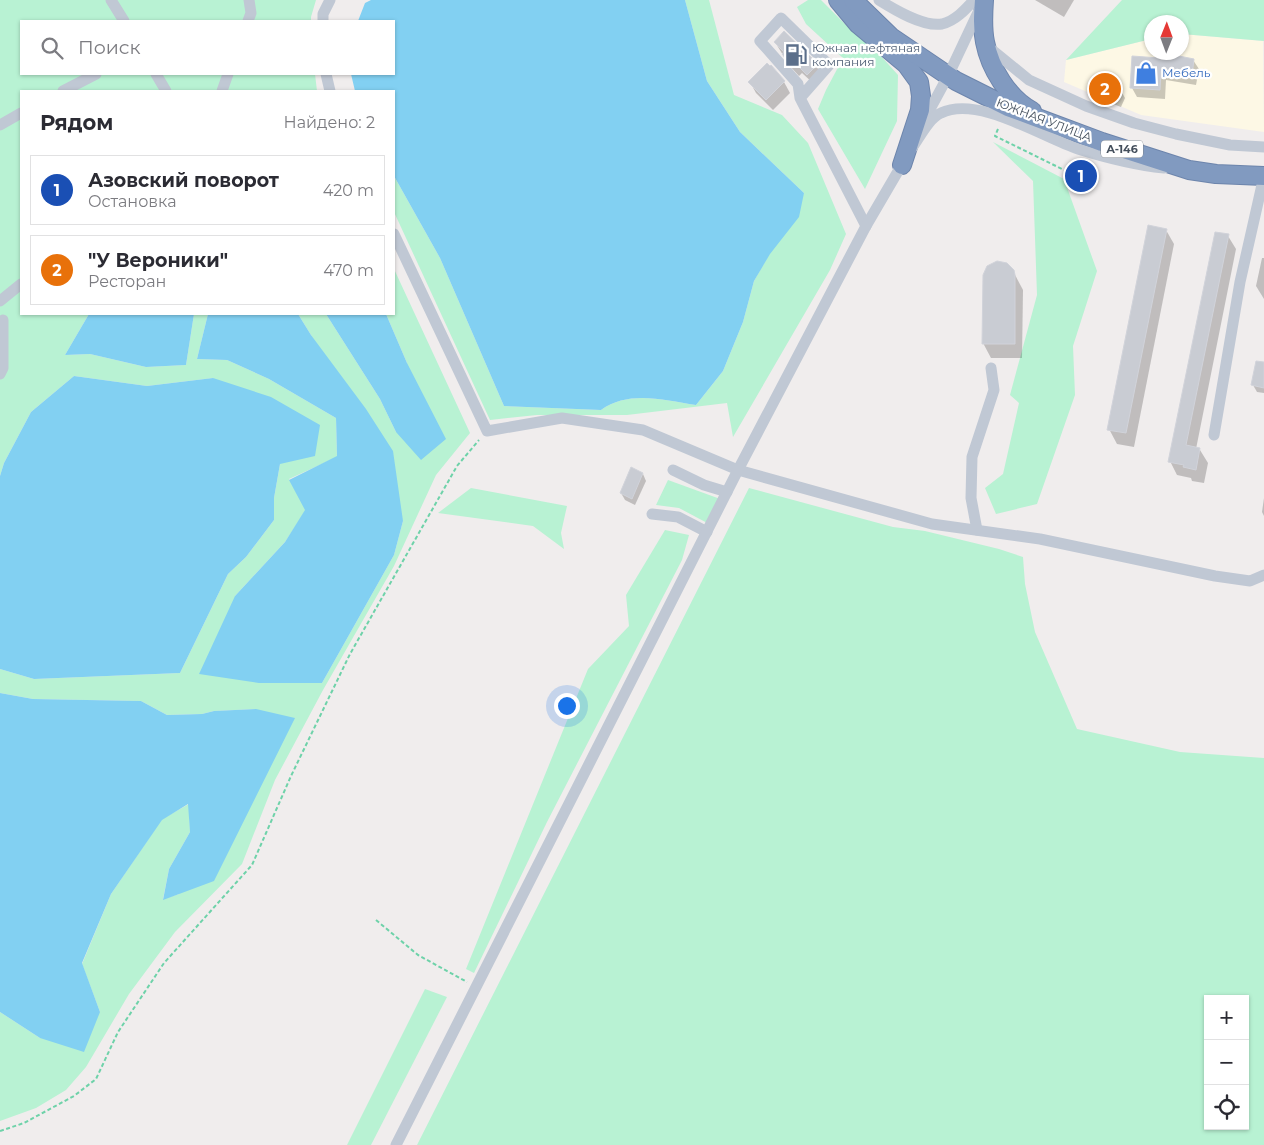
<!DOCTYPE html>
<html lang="ru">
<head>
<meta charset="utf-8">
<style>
	:root { --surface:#fff; --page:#f7f7f7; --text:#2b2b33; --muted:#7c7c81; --line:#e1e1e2; --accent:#2563eb }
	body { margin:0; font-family:Montserrat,sans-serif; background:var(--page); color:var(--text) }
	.controls { position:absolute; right:15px; bottom:15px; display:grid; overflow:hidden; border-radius:0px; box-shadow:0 1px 4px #0004 }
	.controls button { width:45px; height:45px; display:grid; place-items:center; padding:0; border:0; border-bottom:1px solid var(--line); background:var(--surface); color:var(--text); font:25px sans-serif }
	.compass { position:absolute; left:1144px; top:15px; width:45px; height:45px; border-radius:50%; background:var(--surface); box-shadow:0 1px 4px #0004; rotate:1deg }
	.you { position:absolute; left:566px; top:705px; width:18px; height:18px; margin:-12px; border:4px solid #fff; border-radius:50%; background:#1a73e8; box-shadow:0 0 0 8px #1a73e833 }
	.badge { display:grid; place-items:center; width:32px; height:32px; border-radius:50%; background:var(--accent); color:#fff; font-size:16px; font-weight:700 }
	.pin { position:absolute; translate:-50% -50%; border:2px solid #fff; box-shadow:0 1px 5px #0006 }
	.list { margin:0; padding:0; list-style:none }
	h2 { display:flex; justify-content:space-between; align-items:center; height:65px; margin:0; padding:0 20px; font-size:21px }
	h2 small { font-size:16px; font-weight:400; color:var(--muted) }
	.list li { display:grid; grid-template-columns:32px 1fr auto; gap:15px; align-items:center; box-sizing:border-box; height:70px; margin:0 10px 10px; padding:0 10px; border:1px solid var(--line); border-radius:0px }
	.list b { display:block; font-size:19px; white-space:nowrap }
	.list p { margin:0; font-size:16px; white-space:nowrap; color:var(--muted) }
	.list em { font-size:16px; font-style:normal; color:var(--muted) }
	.icon { flex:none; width:28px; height:28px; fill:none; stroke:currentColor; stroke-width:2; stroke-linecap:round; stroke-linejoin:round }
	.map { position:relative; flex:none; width:1264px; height:1145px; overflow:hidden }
	.search { position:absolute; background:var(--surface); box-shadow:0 1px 4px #0004; left:20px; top:20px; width:375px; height:55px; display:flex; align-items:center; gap:12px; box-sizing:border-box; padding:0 18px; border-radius:0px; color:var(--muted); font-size:19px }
	.panel { position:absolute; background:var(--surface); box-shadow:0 1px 4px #0004; left:20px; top:90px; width:375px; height:225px; border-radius:0px }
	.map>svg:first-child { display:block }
	.commercial { fill:#fdf8e5 }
	.green { fill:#b8f2d3; fill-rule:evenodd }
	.water { fill:#82d0f2 }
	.shadow { fill:#0003 }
	.building { fill:#c9ccd3; stroke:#d1d3da }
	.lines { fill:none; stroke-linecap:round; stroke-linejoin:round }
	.highway-casing { stroke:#6d85ac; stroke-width:20 }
	.path { stroke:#6ed2a9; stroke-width:2; stroke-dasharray:4 2.5; stroke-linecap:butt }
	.minor { stroke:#c0c8d4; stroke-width:11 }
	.highway { stroke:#819ac0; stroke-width:18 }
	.labels { text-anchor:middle; stroke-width:4.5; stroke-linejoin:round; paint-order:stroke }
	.shield { fill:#fff; stroke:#7c848d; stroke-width:1 }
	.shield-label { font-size:11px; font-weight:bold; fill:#444f5c }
	.service-label { font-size:12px; fill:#4e5e75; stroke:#fff; text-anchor:start }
	.shop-label { font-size:12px; fill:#366cbe; stroke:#fff; text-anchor:start }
	.street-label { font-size:12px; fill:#444f5c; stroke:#fff }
</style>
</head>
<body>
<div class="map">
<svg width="1264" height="1145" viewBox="0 0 1264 1145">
	<rect width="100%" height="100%" fill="#f0eded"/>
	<path class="commercial" d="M1182,34L1263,41L1264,132L1141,115L1064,82L1066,60L1151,39L1152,52H1182Z"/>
	<g class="green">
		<path d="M0,0H316L311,17V21H21V74H315L317,91H21V314H89L65,355L90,354L146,367L186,365L194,314H208L197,359L227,360L269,379L336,418L337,457L289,479L306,510L285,542L235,596L322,683L394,555L403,521L311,335L298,314H326L380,399L396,432L407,363L386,314H394V269L470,433L436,475L394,566L323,690L275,780L242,864L175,932L129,994L86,1067L66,1090L36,1108L0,1121V1012L40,1038L100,1012L82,964L111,894L162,819L189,804L190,832L169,869L163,899L179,894L256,709L214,711L202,714L167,715L141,701L33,699L0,693V669L34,679L180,673L228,574L246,557L274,520V498L280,464L213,378L147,386L74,376L31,412L4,463L0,476Z"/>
		<path d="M685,0H709L734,95L782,115L808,143L846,234L830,270L733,437L727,403L627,415H537L490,420L394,212V176L440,258L504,406L601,410C629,390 663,400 696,405L723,371L743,322L754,281L804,193L740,132L707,81Z"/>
		<path d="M808,0H821L852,31L870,44L898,75L897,121L865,189L818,109L826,90L843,58L806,24L797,7Z"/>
		<path d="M1122,0H1264V41L1182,34V22H1152L1151,39L1066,60Z"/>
		<path d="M993,142L1064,179L1097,271L1073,346L1075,395L1037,504L996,514L985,488L1003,474L1019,403L1010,395L1037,295L1033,181Z"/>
		<path d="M668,480L723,500L711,525L679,508L656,505Z"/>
		<path d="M471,488L567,506L561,533L564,549L533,526L438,513Z"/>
		<path d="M749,488L893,527L925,531L999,549L1023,557L1025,584L1035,632L1077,729L1180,752L1264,758V1145H417ZM1208,999H1245V1126H1208Z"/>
		<path d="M665,530L689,535L682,560L547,822L474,973L466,969L588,669L629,626L626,595Z"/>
		<path d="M425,989L447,997L371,1145H347Z"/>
	</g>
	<g class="water">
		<path d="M371,0H685L707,81L740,132L804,193L799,217L770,254L754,281L743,322L723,371L696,405C663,400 629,390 601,410L504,406L440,258L394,176V91H355L351,74H394V21H358L365,3Z"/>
		<path d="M89,314H194L186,365L146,367L90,354L65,355Z"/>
		<path d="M208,314H298L311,335L366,409L393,451L403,521L394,555L322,683H259L199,674L235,596L285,542L305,510L289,480L337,456L336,418L269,379L227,360L197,359Z"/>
		<path d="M326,314H386L407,363L446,439L421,460L396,432L380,399Z"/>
		<path d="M74,376L147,386L213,378L271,397L320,425L315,456L280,464L274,498V520L246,557L228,574L180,673L34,679L0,669V476L4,463L31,412Z"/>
		<path d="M0,693L33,699L141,701L167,715L202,714L214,711L256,709L295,718L214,881L163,900L169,869L190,832L188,804L162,820L111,894L82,963L100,1012L84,1052L40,1038L0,1012Z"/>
	</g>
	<g class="shadow">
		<path d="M1035,0H1074L1064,17Z"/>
		<path d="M775,42L817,65L823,76L814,84L802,73L799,76L789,65Z"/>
		<path d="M1175,60H1193L1199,69L1196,85L1166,80L1165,99L1137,97L1132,88Z"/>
		<path d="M771,67L784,82L790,93L773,110L756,93L750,82Z"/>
		<path d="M1090,89L1121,91L1125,98L1121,107L1093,96Z"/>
		<path d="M1166,230L1174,244L1134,447L1117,444L1109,429Z"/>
		<path d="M1228,236L1236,249L1196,449L1200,450L1208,463L1204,483L1192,481L1191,478L1177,475L1170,461Z"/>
		<path d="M1262,258H1264V299L1256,286Z"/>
		<path d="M1013,271L1023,290L1022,358H991L983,343Z"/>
		<path d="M1264,364V393L1257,392L1253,385Z"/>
		<path d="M643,474L646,481L635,505L625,500L621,493Z"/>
		<path d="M1264,498V516L1262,512Z"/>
	</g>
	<g class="building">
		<path d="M784,31L818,64L807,75L795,63L792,66L782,54L784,52L774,42Z"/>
		<path d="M1174,55L1194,59L1192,76L1161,71L1160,90L1130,88L1132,56L1173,59Z"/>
		<path d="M767,63L770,66L771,65L785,81L766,100L748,82Z"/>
		<path d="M1093,78L1122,90L1118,101L1088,89Z"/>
		<path d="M1148,225L1167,229L1126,433L1107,430Z"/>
		<path d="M1215,232L1229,234L1186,445L1200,448L1196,470L1183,467L1184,465L1168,462Z"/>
		<path d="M997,261L1007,263L1014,270L1015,275V344H982L983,275L987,266Z"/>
		<path d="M1256,361L1264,362V388L1251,385Z"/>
		<path d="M631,467L643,473L632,499L620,493Z"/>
	</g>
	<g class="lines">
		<defs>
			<g id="highway">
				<path d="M838,0L858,24L906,64L919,82L921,96L920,110L902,165"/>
				<path d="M853,0L891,37L956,81L1008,107L1102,142L1189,170L1216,174L1264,176"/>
				<path d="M984,0C983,14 982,28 985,42C990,68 1008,98 1032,111"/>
			</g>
		</defs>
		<use href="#highway" class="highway-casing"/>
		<g class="path">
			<path d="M998,129L995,136L1064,170"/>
			<path d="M376,920L418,955L467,982"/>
			<path d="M0,1131L24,1123L74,1096L96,1079L118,1032L164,963L252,865L291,776L350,654L457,466L479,440"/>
		</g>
		<g class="minor">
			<path d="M111,0L124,21"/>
			<path d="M879,0C895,10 923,27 942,24C955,21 965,10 974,0"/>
			<path d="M248,21L251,13L249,0"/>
			<path d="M323,21V14L330,0"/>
			<path d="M986,45L1029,80L1086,106L1134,123L1176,134L1230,145L1264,147"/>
			<path d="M156,74L166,91"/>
			<path d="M326,74L330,91"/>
			<path d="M63,91L96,74"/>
			<path d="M222,91L228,74"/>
			<path d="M800,98L829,65L781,18L760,41L798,84L800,98L866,226"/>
			<path d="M922,124L948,76L981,6"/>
			<path d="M0,125L21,113"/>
			<path d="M912,148C920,137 929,118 941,113C978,95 1042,137 1078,149C1107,158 1134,165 1164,168"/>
			<path d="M394,234L487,431L562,418L643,430L738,470L932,524L1040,539L1215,576L1250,581L1264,575"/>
			<path d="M0,301L21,284"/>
			<path d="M0,374L3,368V320"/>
			<path d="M1214,435L1240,282L1264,176"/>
			<path d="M673,470L704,485L727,492"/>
			<path d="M652,514L678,517L707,532"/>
			<path d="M977,530L971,498L972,457L994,390L991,368"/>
			<path d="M396,1145L738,470L866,226L904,161"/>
		</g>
		<use href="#highway" class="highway"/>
	</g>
	<defs>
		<symbol id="fuel-bare" viewBox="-9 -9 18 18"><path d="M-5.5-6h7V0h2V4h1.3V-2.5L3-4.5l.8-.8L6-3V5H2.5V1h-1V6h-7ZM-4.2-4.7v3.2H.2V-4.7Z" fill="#5c6f8a" stroke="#fff" stroke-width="2.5" paint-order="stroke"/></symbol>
		<symbol id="shop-bare" viewBox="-9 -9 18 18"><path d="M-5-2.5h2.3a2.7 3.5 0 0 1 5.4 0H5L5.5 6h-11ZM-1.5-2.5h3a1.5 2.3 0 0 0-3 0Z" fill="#3f7fe0" stroke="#fff" stroke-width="2.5" paint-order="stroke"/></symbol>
	</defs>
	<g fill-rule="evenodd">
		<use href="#fuel-bare" x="780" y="39" width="32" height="32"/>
		<use href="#shop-bare" x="1130" y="57" width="32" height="32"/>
	</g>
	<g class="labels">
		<rect class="shield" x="1101" y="140.5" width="42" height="17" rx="4"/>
		<g class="shield-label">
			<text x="1122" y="153">А-146</text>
		</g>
		<g class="service-label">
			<text x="812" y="52">Южная нефтяная<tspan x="812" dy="14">компания</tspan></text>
		</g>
		<g class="shop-label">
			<text x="1162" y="77">Мебель</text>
		</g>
		<g class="street-label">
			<text transform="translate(1044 120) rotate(21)" y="4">ЮЖНАЯ УЛИЦА</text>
		</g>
	</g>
</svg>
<div class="controls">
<button>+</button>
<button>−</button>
<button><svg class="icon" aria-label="locate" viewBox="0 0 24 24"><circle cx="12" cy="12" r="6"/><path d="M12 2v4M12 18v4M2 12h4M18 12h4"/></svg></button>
</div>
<svg class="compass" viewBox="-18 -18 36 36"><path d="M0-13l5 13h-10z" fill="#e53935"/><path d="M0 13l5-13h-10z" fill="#7c7c81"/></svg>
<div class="you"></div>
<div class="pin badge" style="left:1081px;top:176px;background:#1a4fb4">1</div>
<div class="pin badge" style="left:1105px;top:89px;background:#e8710a">2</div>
<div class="search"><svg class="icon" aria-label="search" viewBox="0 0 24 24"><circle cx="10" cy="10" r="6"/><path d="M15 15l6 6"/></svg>Поиск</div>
<section class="panel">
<h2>Рядом<small>Найдено: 2</small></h2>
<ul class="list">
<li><span class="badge" style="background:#1a4fb4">1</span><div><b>Азовский поворот</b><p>Остановка</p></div><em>420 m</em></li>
<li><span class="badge" style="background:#e8710a">2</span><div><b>&quot;У Вероники&quot;</b><p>Ресторан</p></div><em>470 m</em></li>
</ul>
</section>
</div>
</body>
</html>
